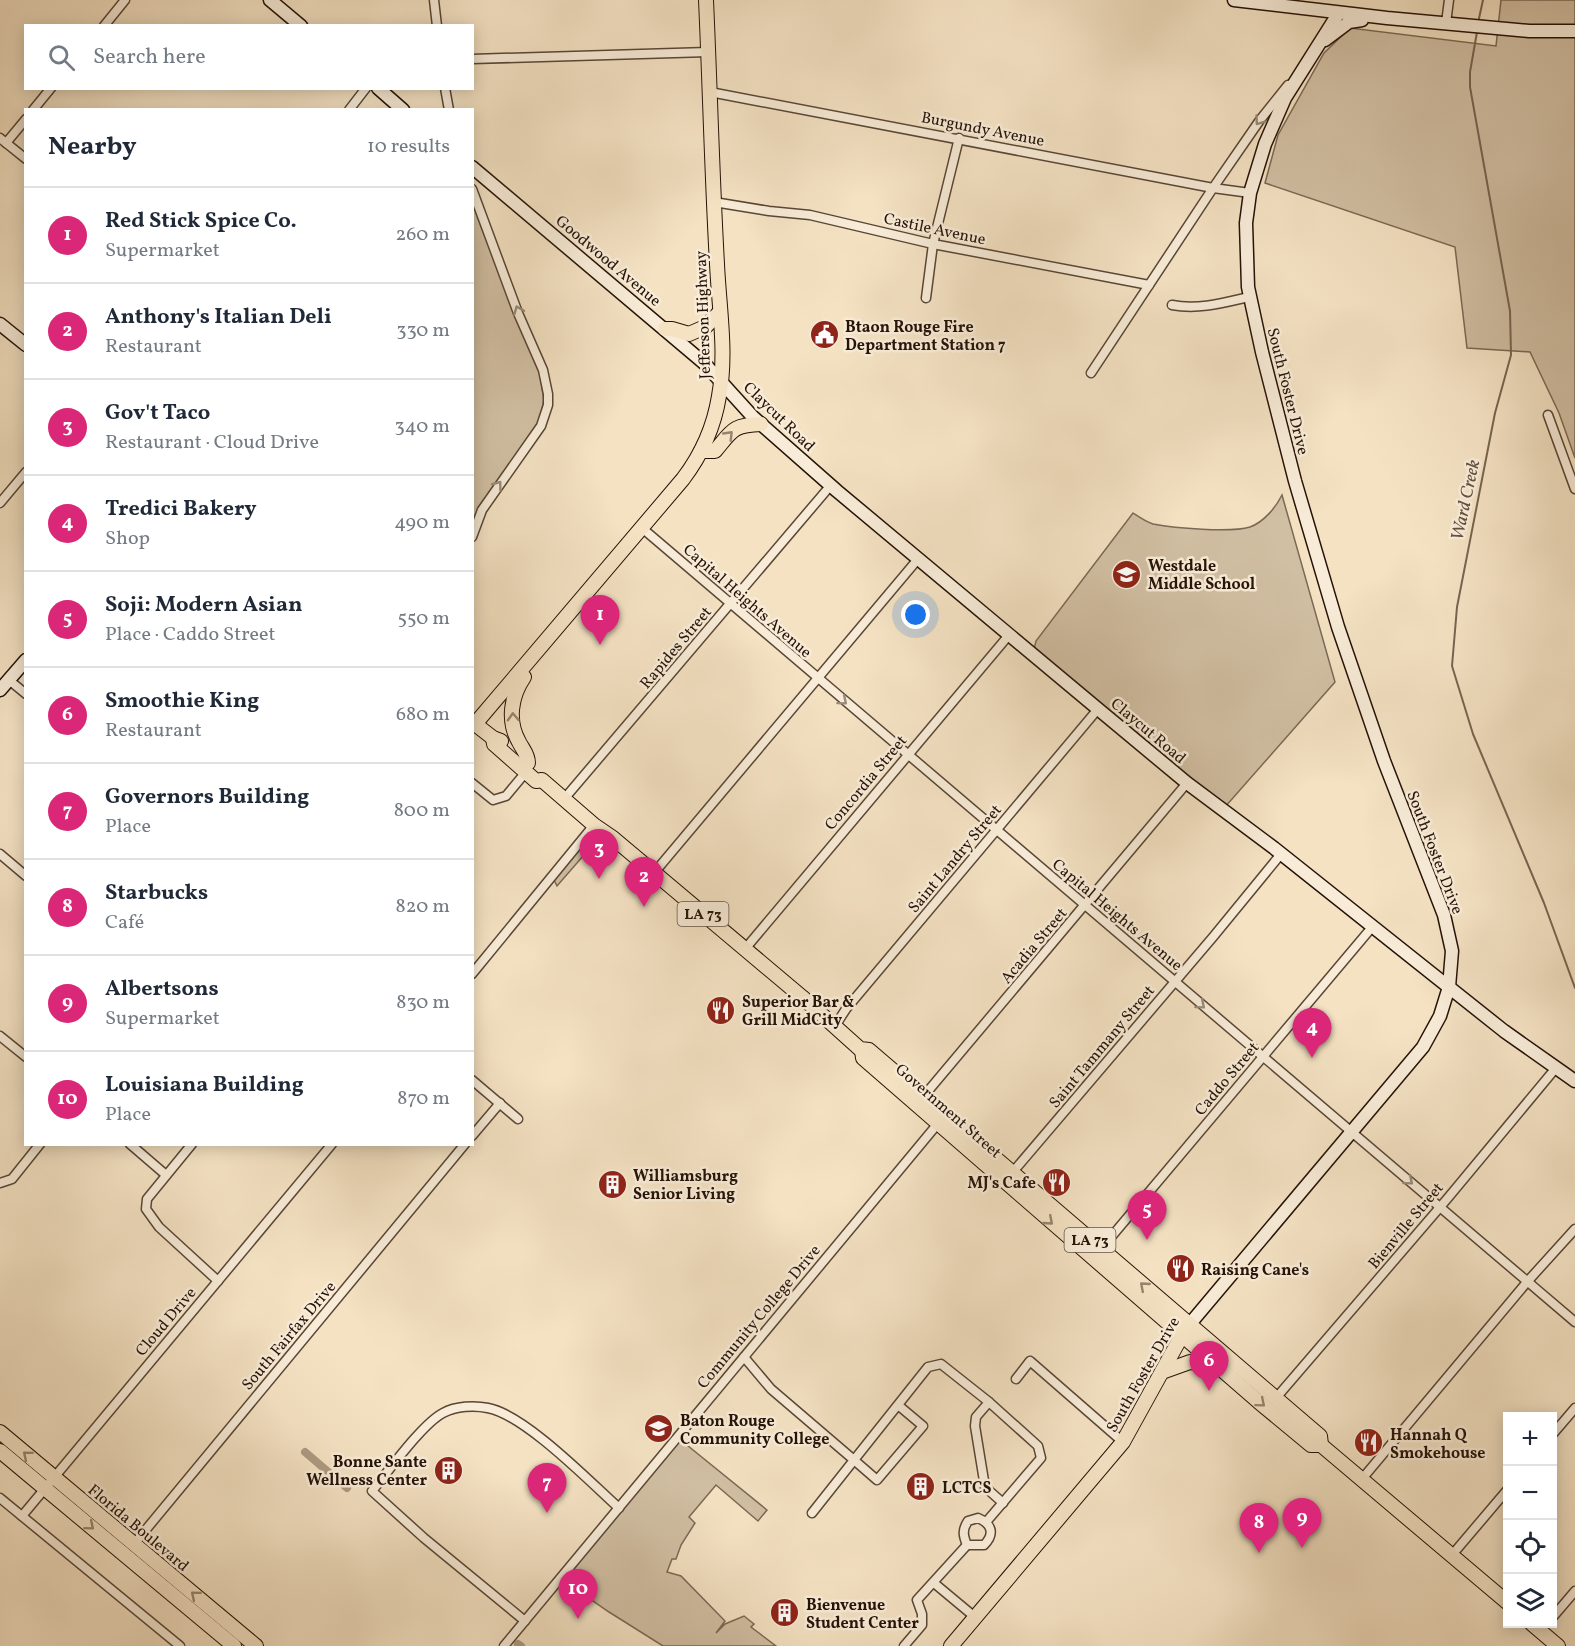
<!DOCTYPE html>
<html lang="en">
<head>
<meta charset="utf-8">
<style>
	:root { --surface:#fff; --page:#f2f2f3; --text:#1f2937; --muted:#747a83; --line:#e0e1e3; --accent:#db2777 }
	body { margin:0; font-family:Vollkorn,serif; background:var(--page); color:var(--text) }
	.controls { position:absolute; right:18px; bottom:18px; display:grid; overflow:hidden; border-radius:0px; box-shadow:0 3px 15px #0003 }
	.controls button { width:54px; height:54px; display:grid; place-items:center; padding:0; border:0; border-bottom:2px solid var(--line); background:var(--surface); color:var(--text); font:30px sans-serif }
	.you { position:absolute; left:916px; top:615px; width:21px; height:21px; margin:-15px; border:4px solid #fff; border-radius:50%; background:#1a73e8; box-shadow:0 0 0 9px #1a73e833 }
	.badge { display:grid; place-items:center; width:39px; height:39px; border-radius:50%; background:var(--accent); color:#fff; font-size:20px; font-weight:700 }
	.pin { position:absolute; translate:-50% -50px; filter:drop-shadow(0 2px 3px #0008) }
	.pin::after { content:''; position:absolute; top:32px; width:21px; height:18px; background:inherit; clip-path:polygon(0 0,100% 0,50% 100%) }
	.list { margin:0; padding:0; list-style:none }
	h2 { display:flex; justify-content:space-between; align-items:center; height:78px; margin:0; padding:0 24px; font-size:26px }
	h2 small { font-size:20px; font-weight:400; color:var(--muted) }
	.list li { display:grid; grid-template-columns:39px 1fr auto; gap:18px; align-items:center; box-sizing:border-box; height:96px; padding:0 24px; border-top:2px solid var(--line) }
	.list b { display:block; font-size:22px; white-space:nowrap }
	.list p { margin:0; font-size:20px; white-space:nowrap; color:var(--muted) }
	.list em { font-size:20px; font-style:normal; color:var(--muted) }
	.icon { flex:none; width:33px; height:33px; fill:none; stroke:currentColor; stroke-width:2; stroke-linecap:round; stroke-linejoin:round }
	.map { position:relative; flex:none; width:1575px; height:1646px; overflow:hidden }
	.search { position:absolute; background:var(--surface); box-shadow:0 3px 15px #0003; left:24px; top:24px; width:450px; height:66px; display:flex; align-items:center; gap:15px; box-sizing:border-box; padding:0 21px; border-radius:0px; color:var(--muted); font-size:22px }
	.panel { position:absolute; background:var(--surface); box-shadow:0 3px 15px #0003; left:24px; top:108px; width:450px; height:1038px; border-radius:0px }
	.map>svg:first-child { display:block }
	.green { fill:#d1bfa3; stroke:#7b6855; stroke-width:1.5 }
	.lines { fill:none; stroke-linecap:round; stroke-linejoin:round }
	.stream { stroke:#776451; stroke-width:2 }
	.canal { stroke:#ae9b83; stroke-width:8 }
	.street-casing { stroke:#594636; stroke-width:11 }
	.secondary-casing { stroke:#251207; stroke-width:15 }
	.primary-casing { stroke:#251207; stroke-width:16 }
	.street { stroke:#f8ecd8; stroke-width:8 }
	.secondary { stroke:#f8ecd8; stroke-width:12 }
	.primary { stroke:#f4e2c3; stroke-width:14 }
	.oneway { stroke:#998a7a }
	.oneway2 { stroke:#97846e }
	.labels { text-anchor:middle; stroke-width:5; stroke-linejoin:round; paint-order:stroke }
	.shield { fill:#f8ecd8; stroke:#645346; stroke-width:1.5 }
	.shield-label { font-size:15px; font-weight:bold; fill:#251207 }
	.street-label { font-size:16px; fill:#251207; stroke:#f8ecd8 }
	.poi-label { font-size:16px; font-weight:bold; fill:#251207; stroke:#f8ecd8; text-anchor:start }
	.water-label { font-size:18px; font-style:italic; fill:#63503f; stroke:#f8ecd8 }
</style>
</head>
<body>
<div class="map">
<svg width="1575" height="1646" viewBox="0 0 1575 1646">
	<rect width="100%" height="100%" fill="#f4e2c3"/>
	<filter id="stains"><feTurbulence type="fractalNoise" baseFrequency=".00333" numOctaves="4"/><feColorMatrix values="0 0 0 0 .2 0 0 0 0 .09 0 0 0 0 .02 0 0 0 .5 -.17"/></filter>
	<radialGradient id="worn" r=".72"><stop offset=".6" stop-color="#630" stop-opacity="0"/><stop offset="1" stop-color="#630" stop-opacity=".3"/></radialGradient>
	<g class="green">
		<path d="M1501,0H1575V458L1559,413L1530,352L1467,348L1455,247L1265,183L1278,135L1324,53L1350,28L1496,46Z"/>
		<path d="M473,198L539,370L544,400L539,422L483,502L473,526Z"/>
		<path d="M1282,495L1335,682L1225,807L1034,649L1036,641L1133,513C1139,517 1146,522 1153,524C1174,528 1230,533 1250,527C1264,522 1276,507 1282,495Z"/>
		<path d="M592,838L597,840L557,886L554,880L587,840Z"/>
		<path d="M677,1437L767,1510L758,1521L716,1485L689,1517L695,1523L681,1545L676,1559H672L667,1572L681,1576L725,1621L716,1633L725,1624L744,1616L754,1624L751,1627L776,1646H663L609,1612L560,1578Z"/>
	</g>
	<g class="lines">
		<g class="stream">
			<path d="M1478,23L1483,0"/>
			<path d="M1477,32L1470,72V87L1510,311L1511,355L1495,413L1457,607L1452,666L1473,734L1544,903L1575,988"/>
		</g>
		<g class="canal">
			<path d="M305,1452L347,1488"/>
			<path d="M518,1644L521,1646"/>
		</g>
		<defs>
			<g id="street">
				<path d="M434,0L437,26"/>
				<path d="M1446,23L1449,0"/>
				<path d="M104,26L125,0"/>
				<path d="M472,59L708,52"/>
				<path d="M445,88L449,110"/>
				<path d="M710,92L1213,188L1250,193"/>
				<path d="M33,110L51,88"/>
				<path d="M349,110L366,88"/>
				<path d="M0,138L26,159"/>
				<path d="M6,143L26,119"/>
				<path d="M472,189L518,313L543,370L548,394V405L541,426L482,510L472,537"/>
				<path d="M714,202L769,211L810,215L933,244L1149,285"/>
				<path d="M926,298L933,244L959,138"/>
				<path d="M1172,305C1198,310 1223,303 1249,297"/>
				<path d="M1091,373L1213,188L1260,120L1288,85"/>
				<path d="M1548,415L1575,489"/>
				<path d="M0,503L26,472"/>
				<path d="M642,528L1575,1322"/>
				<path d="M9,680L26,694"/>
				<path d="M472,783L493,800L506,796L526,772"/>
				<path d="M564,799L831,485"/>
				<path d="M0,854L26,876"/>
				<path d="M654,873L918,559"/>
				<path d="M745,949L1009,635"/>
				<path d="M472,974L594,825"/>
				<path d="M835,1026L846,1009L1098,709"/>
				<path d="M0,1036L26,1057"/>
				<path d="M472,1080L518,1119"/>
				<path d="M923,1097L1187,783"/>
				<path d="M472,1136L500,1103"/>
				<path d="M130,1144L166,1175"/>
				<path d="M192,1144L147,1199L146,1209L159,1227L218,1281"/>
				<path d="M1012,1173L1213,937L1281,854"/>
				<path d="M0,1183L12,1179L40,1144"/>
				<path d="M1101,1249L1373,926"/>
				<path d="M744,1357L771,1389L854,1460L812,1513"/>
				<path d="M1016,1379L1030,1361L1123,1442"/>
				<path d="M1276,1398L1447,1199L1555,1069"/>
				<path d="M989,1402L976,1417L975,1426L985,1487L1003,1503"/>
				<path d="M898,1405L923,1426L877,1480L854,1460C879,1429 903,1398 928,1367L941,1364L989,1402L1038,1446L1041,1458L987,1521"/>
				<path d="M1552,1435L1575,1408"/>
				<path d="M1362,1479L1527,1282L1575,1229"/>
				<path d="M0,1498L180,1646"/>
				<path d="M22,1516L332,1144"/>
				<path d="M978,1518C992,1524 995,1534 984,1545H967C963,1535 962,1530 968,1521Z"/>
				<path d="M134,1544L465,1144"/>
				<path d="M1452,1555L1508,1489"/>
				<path d="M934,1583L976,1618"/>
				<path d="M1552,1618L1575,1591"/>
				<path d="M525,1621L424,1538L372,1491C388,1472 422,1424 443,1413C456,1406 474,1405 488,1408C525,1415 589,1481 619,1508"/>
				<path d="M504,1646L940,1121"/>
				<path d="M904,1646L922,1625V1614L917,1600L967,1545"/>
			</g>
			<g id="secondary">
				<path d="M270,0L301,26"/>
				<path d="M1234,0L1387,18L1529,31H1575"/>
				<path d="M1325,40L1349,22L1362,20"/>
				<path d="M378,88L403,110"/>
				<path d="M472,167L704,363L753,417L837,491L1098,709L1187,783L1274,848L1504,1031L1575,1081"/>
				<path d="M0,324L26,345"/>
				<path d="M0,690L26,660"/>
				<path d="M1189,1325L1423,1047L1440,1016L1449,987L1452,951L1444,915L1384,761L1338,627L1295,481L1262,352L1248,287L1246,223L1250,193L1265,144L1285,98L1338,14"/>
			</g>
			<g id="primary">
				<path d="M665,329H672L689,334L705,327L720,312"/>
				<path d="M701,451H715C732,431 732,425 761,424"/>
				<path d="M524,677C511,696 507,721 519,742C523,750 528,754 528,763"/>
				<path d="M493,738L494,744L536,781L542,780L594,825L613,838L802,997L860,1049L869,1050L1320,1436L1321,1445"/>
				<path d="M501,741L493,738L475,724L683,479C702,454 714,427 719,396C727,353 719,308 717,264C712,176 710,88 706,0"/>
				<path d="M862,1050L863,1058L1259,1402L1311,1445H1321L1508,1603"/>
				<path d="M1162,1372L1190,1362L1216,1365"/>
				<path d="M0,1432L256,1646"/>
				<path d="M0,1451L234,1646"/>
				<path d="M1532,1624L1558,1646"/>
				<path d="M951,1646L1123,1442L1186,1328"/>
			</g>
		</defs>
		<use href="#street" class="street-casing"/>
		<use href="#secondary" class="secondary-casing"/>
		<use href="#primary" class="primary-casing"/>
		<use href="#street" class="street"/>
		<use href="#secondary" class="secondary"/>
		<use href="#primary" class="primary"/>
	</g>
	<defs><path id="oneway-chevron" d="M-2-3.5L2.5 0L-2 3.5" fill="none" stroke-width="1.6" stroke-linecap="round" stroke-linejoin="round" transform="scale(1.5)"/></defs>
	<g class="oneway">
		<use href="#oneway-chevron" transform="translate(1259 121) rotate(126)"/>
		<use href="#oneway-chevron" transform="translate(518 310) rotate(-112)"/>
		<use href="#oneway-chevron" transform="translate(498 485) rotate(-53)"/>
		<use href="#oneway-chevron" transform="translate(843 701) rotate(40)"/>
		<use href="#oneway-chevron" transform="translate(1201 1005) rotate(40)"/>
		<use href="#oneway-chevron" transform="translate(1409 1181) rotate(40)"/>
	</g>
	<g class="oneway2">
		<use href="#oneway-chevron" transform="translate(729 435) rotate(-46)"/>
		<use href="#oneway-chevron" transform="translate(513 717) rotate(-92)"/>
		<use href="#oneway-chevron" transform="translate(1049 1221) rotate(41)"/>
		<use href="#oneway-chevron" transform="translate(1144 1286) rotate(-139)"/>
		<use href="#oneway-chevron" transform="translate(1261 1403) rotate(40)"/>
		<use href="#oneway-chevron" transform="translate(27 1455) rotate(-140)"/>
		<use href="#oneway-chevron" transform="translate(90 1526) rotate(40)"/>
		<use href="#oneway-chevron" transform="translate(195 1595) rotate(-140)"/>
	</g>
	<defs>
		<symbol id="civic-disc" viewBox="-11 -11 22 22"><circle r="9.5" fill="#8f2418" stroke="#f8ecd8"/><path d="M-.6-6.5H3V-4.5H.6V-3L4-1V1h2V6H-6V1h2V-1L-.6-3ZM-1.2 2.5V6h2.4V2.5Z" fill="#fff"/></symbol>
		<symbol id="school-disc" viewBox="-11 -11 22 22"><circle r="9.5" fill="#8f2418" stroke="#f8ecd8"/><path d="M0-5L7-2L0 1L-7-2ZM-4 1L0 2.5L4 1V4Q0 6-4 4Z" fill="#fff"/></symbol>
		<symbol id="restaurant-disc" viewBox="-11 -11 22 22"><circle r="9.5" fill="#8f2418" stroke="#f8ecd8"/><path d="M-5-6h1v4h1v-4h1v4h1v-4h1v5L-1.5 .5V6h-2V.5L-5-1ZM5-6V6H3V1.5H1.5Q1.5-4 5-6Z" fill="#fff"/></symbol>
		<symbol id="building-disc" viewBox="-11 -11 22 22"><circle r="9.5" fill="#8f2418" stroke="#f8ecd8"/><path d="M-4-6H4V6H1V3H-1V6H-4ZM-2.5-4.3h1.7v1.8h-1.7ZM.8-4.3h1.7v1.8H.8ZM-2.5-1h1.7V.8h-1.7ZM.8-1h1.7V.8H.8Z" fill="#fff"/></symbol>
		<symbol id="university-disc" viewBox="-11 -11 22 22"><circle r="9.5" fill="#8f2418" stroke="#f8ecd8"/><path d="M0-5L7-2L0 1L-7-2ZM-4 1L0 2.5L4 1V4Q0 6-4 4Z" fill="#fff"/></symbol>
	</defs>
	<g fill-rule="evenodd">
		<use href="#civic-disc" x="808" y="318" width="33" height="33"/>
		<use href="#school-disc" x="1110" y="558" width="33" height="33"/>
		<use href="#restaurant-disc" x="704" y="994" width="33" height="33"/>
		<use href="#restaurant-disc" x="1040" y="1166" width="33" height="33"/>
		<use href="#building-disc" x="596" y="1168" width="33" height="33"/>
		<use href="#restaurant-disc" x="1164" y="1252" width="33" height="33"/>
		<use href="#university-disc" x="642" y="1412" width="33" height="33"/>
		<use href="#restaurant-disc" x="1352" y="1426" width="33" height="33"/>
		<use href="#building-disc" x="432" y="1454" width="33" height="33"/>
		<use href="#building-disc" x="904" y="1470" width="33" height="33"/>
		<use href="#building-disc" x="768" y="1596" width="33" height="33"/>
	</g>
	<g class="labels">
		<g class="shield">
			<rect x="677.5" y="902" width="51" height="24" rx="4.5"/>
			<rect x="1064.5" y="1228" width="51" height="24" rx="4.5"/>
		</g>
		<g class="shield-label">
			<text x="703" y="919">LA 73</text>
			<text x="1090" y="1245">LA 73</text>
		</g>
		<g class="street-label">
			<text transform="translate(983 128) rotate(11)" y="6">Burgundy Avenue</text>
			<text transform="translate(935 228) rotate(12)" y="6">Castile Avenue</text>
			<text transform="translate(609 260) rotate(40)" y="6">Goodwood Avenue</text>
			<text transform="translate(702 315) rotate(-92)" y="6">Jefferson Highway</text>
			<text transform="translate(1289 391) rotate(76)" y="6">South Foster Drive</text>
			<text transform="translate(780 416) rotate(44)" y="6">Claycut Road</text>
			<text transform="translate(748 600) rotate(41)" y="6">Capital Heights Avenue</text>
			<text transform="translate(675 647) rotate(-50)" y="6">Rapides Street</text>
			<text transform="translate(1149 730) rotate(40)" y="6">Claycut Road</text>
			<text transform="translate(865 782) rotate(-50)" y="6">Concordia Street</text>
			<text transform="translate(1436 852) rotate(69)" y="6">South Foster Drive</text>
			<text transform="translate(954 858) rotate(-50)" y="6">Saint Landry Street</text>
			<text transform="translate(1118 914) rotate(40)" y="6">Capital Heights Avenue</text>
			<text transform="translate(1033 945) rotate(-50)" y="6">Acadia Street</text>
			<text transform="translate(1101 1046) rotate(-50)" y="6">Saint Tammany Street</text>
			<text transform="translate(1226 1078) rotate(-50)" y="6">Caddo Street</text>
			<text transform="translate(949 1110) rotate(41)" y="6">Government Street</text>
			<text transform="translate(1405 1225) rotate(-50)" y="6">Bienville Street</text>
			<text transform="translate(758 1316) rotate(-50)" y="6">Community College Drive</text>
			<text transform="translate(165 1321) rotate(-50)" y="6">Cloud Drive</text>
			<text transform="translate(288 1335) rotate(-50)" y="6">South Fairfax Drive</text>
			<text transform="translate(1142 1374) rotate(-60)" y="6">South Foster Drive</text>
			<text transform="translate(139 1527) rotate(40)" y="6">Florida Boulevard</text>
		</g>
		<g class="poi-label">
			<text x="845" y="332">Btaon Rouge Fire<tspan x="845" dy="18">Department Station 7</tspan></text>
			<text x="1148" y="571">Westdale<tspan x="1148" dy="18">Middle School</tspan></text>
			<text x="742" y="1007">Superior Bar &amp;<tspan x="742" dy="18">Grill MidCity</tspan></text>
			<text x="633" y="1181">Williamsburg<tspan x="633" dy="18">Senior Living</tspan></text>
			<text x="1036" y="1188" text-anchor="end">MJ's Cafe</text>
			<text x="1201" y="1275">Raising Cane's</text>
			<text x="680" y="1426">Baton Rouge<tspan x="680" dy="18">Community College</tspan></text>
			<text x="1390" y="1440">Hannah Q<tspan x="1390" dy="18">Smokehouse</tspan></text>
			<text x="427" y="1467" text-anchor="end">Bonne Sante<tspan x="427" dy="18">Wellness Center</tspan></text>
			<text x="942" y="1493">LCTCS</text>
			<text x="806" y="1610">Bienvenue<tspan x="806" dy="18">Student Center</tspan></text>
		</g>
		<g class="water-label">
			<text transform="translate(1465 500) rotate(-78)" y="6">Ward Creek</text>
		</g>
	</g>
	<rect width="100%" height="100%" filter="url(#stains)"/>
	<rect width="100%" height="100%" fill="url(#worn)"/>
</svg>
<div class="controls">
<button>+</button>
<button>−</button>
<button><svg class="icon" aria-label="locate" viewBox="0 0 24 24"><circle cx="12" cy="12" r="6"/><path d="M12 2v4M12 18v4M2 12h4M18 12h4"/></svg></button>
<button><svg class="icon" aria-label="layers" viewBox="0 0 24 24"><path d="M12 4l9 5-9 5-9-5zM3 14l9 5 9-5"/></svg></button>
</div>
<div class="you"></div>
<div class="pin badge" style="left:600px;top:645px">1</div>
<div class="pin badge" style="left:644px;top:907px">2</div>
<div class="pin badge" style="left:599px;top:879px">3</div>
<div class="pin badge" style="left:1312px;top:1058px">4</div>
<div class="pin badge" style="left:1147px;top:1240px">5</div>
<div class="pin badge" style="left:1209px;top:1391px">6</div>
<div class="pin badge" style="left:547px;top:1513px">7</div>
<div class="pin badge" style="left:1259px;top:1553px">8</div>
<div class="pin badge" style="left:1302px;top:1548px">9</div>
<div class="pin badge" style="left:578px;top:1619px">10</div>
<div class="search"><svg class="icon" aria-label="search" viewBox="0 0 24 24"><circle cx="10" cy="10" r="6"/><path d="M15 15l6 6"/></svg>Search here</div>
<section class="panel">
<h2>Nearby<small>10 results</small></h2>
<ul class="list">
<li><span class="badge">1</span><div><b>Red Stick Spice Co.</b><p>Supermarket</p></div><em>260 m</em></li>
<li><span class="badge">2</span><div><b>Anthony's Italian Deli</b><p>Restaurant</p></div><em>330 m</em></li>
<li><span class="badge">3</span><div><b>Gov't Taco</b><p>Restaurant · Cloud Drive</p></div><em>340 m</em></li>
<li><span class="badge">4</span><div><b>Tredici Bakery</b><p>Shop</p></div><em>490 m</em></li>
<li><span class="badge">5</span><div><b>Soji: Modern Asian</b><p>Place · Caddo Street</p></div><em>550 m</em></li>
<li><span class="badge">6</span><div><b>Smoothie King</b><p>Restaurant</p></div><em>680 m</em></li>
<li><span class="badge">7</span><div><b>Governors Building</b><p>Place</p></div><em>800 m</em></li>
<li><span class="badge">8</span><div><b>Starbucks</b><p>Café</p></div><em>820 m</em></li>
<li><span class="badge">9</span><div><b>Albertsons</b><p>Supermarket</p></div><em>830 m</em></li>
<li><span class="badge">10</span><div><b>Louisiana Building</b><p>Place</p></div><em>870 m</em></li>
</ul>
</section>
</div>
</body>
</html>
